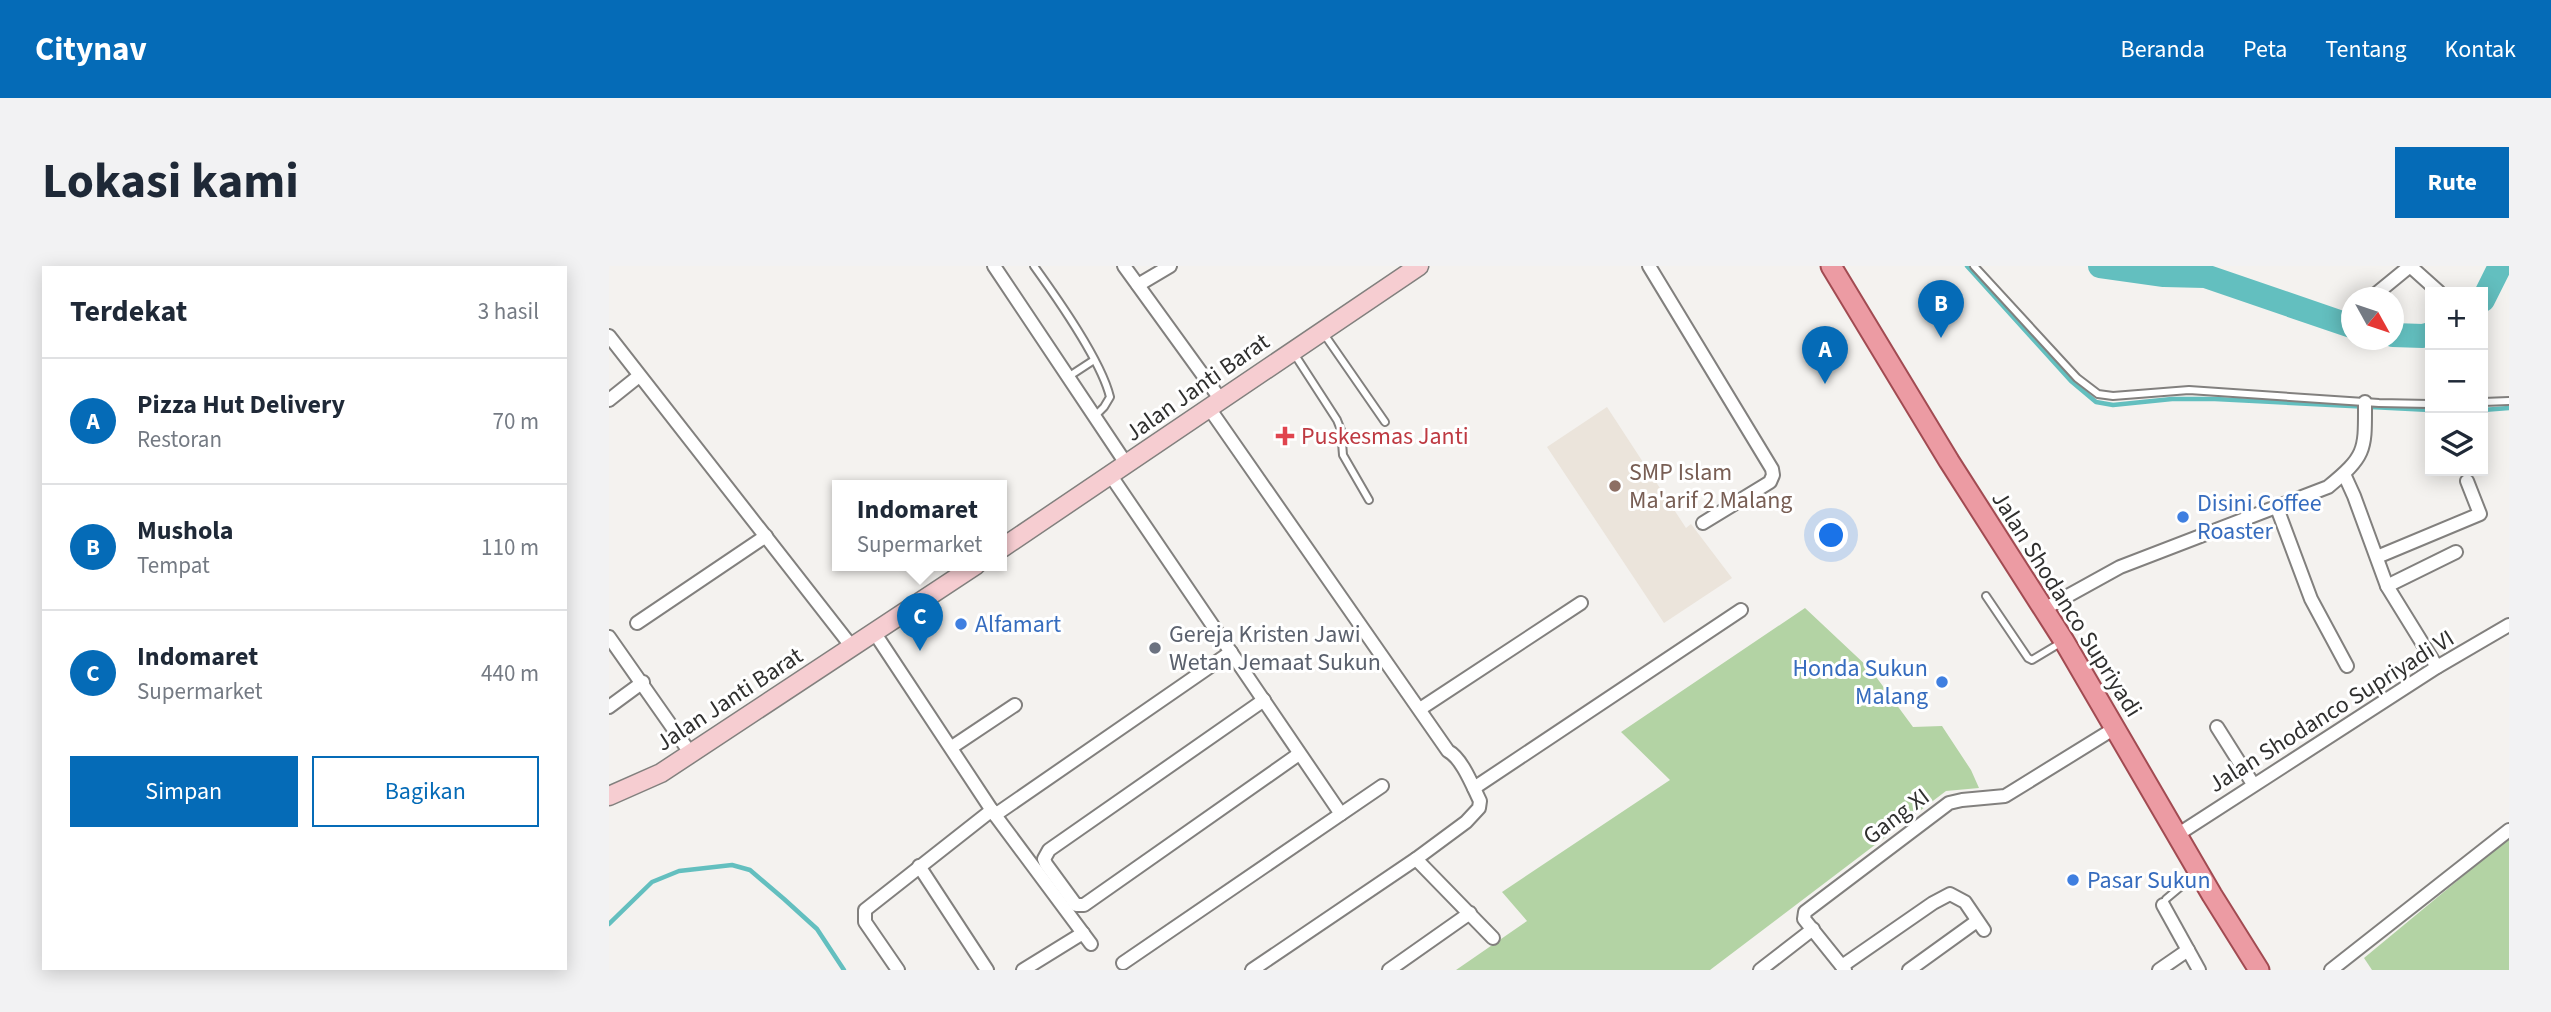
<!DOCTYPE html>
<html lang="id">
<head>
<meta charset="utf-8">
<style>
	:root { --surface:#fff; --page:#f2f2f3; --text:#1f2937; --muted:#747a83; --line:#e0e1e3; --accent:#056bb7 }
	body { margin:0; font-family:"Source Sans 3",sans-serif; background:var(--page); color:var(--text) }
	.controls { position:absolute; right:21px; top:21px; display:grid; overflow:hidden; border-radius:0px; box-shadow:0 4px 18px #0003 }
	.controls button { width:63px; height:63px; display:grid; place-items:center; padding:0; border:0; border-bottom:2px solid var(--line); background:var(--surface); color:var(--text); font:35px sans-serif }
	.compass { position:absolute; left:1732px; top:21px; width:63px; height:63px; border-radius:50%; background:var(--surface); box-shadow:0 4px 18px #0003; rotate:130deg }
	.you { position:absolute; left:1223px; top:270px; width:24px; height:24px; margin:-18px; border:5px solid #fff; border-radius:50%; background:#1a73e8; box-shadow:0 0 0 10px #1a73e833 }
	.badge { display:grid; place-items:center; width:46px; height:46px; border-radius:50%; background:var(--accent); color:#fff; font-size:23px; font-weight:700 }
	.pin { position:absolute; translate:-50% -58px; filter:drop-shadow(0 2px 4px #0008) }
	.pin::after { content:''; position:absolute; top:37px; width:24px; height:21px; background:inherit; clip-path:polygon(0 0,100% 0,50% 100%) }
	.popup { position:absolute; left:223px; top:214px; width:175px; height:91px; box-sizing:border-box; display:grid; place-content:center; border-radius:0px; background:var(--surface); filter:drop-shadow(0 2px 5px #0005); font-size:23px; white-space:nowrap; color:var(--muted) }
	.popup b { font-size:26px; color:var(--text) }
	.popup::after { content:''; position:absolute; left:50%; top:100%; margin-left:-14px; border:14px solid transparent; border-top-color:var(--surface) }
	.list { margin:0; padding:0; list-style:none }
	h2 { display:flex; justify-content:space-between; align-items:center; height:91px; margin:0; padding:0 28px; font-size:30px }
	h2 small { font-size:23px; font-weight:400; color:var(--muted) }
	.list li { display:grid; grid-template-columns:46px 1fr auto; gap:21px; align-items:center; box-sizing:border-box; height:126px; padding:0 28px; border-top:2px solid var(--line) }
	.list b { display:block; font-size:26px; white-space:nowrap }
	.list p { margin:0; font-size:23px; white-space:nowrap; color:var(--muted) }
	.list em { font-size:23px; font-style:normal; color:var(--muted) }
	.actions { display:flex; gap:14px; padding:21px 28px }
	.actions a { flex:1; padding:16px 0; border:2px solid var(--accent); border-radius:0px; text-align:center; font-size:24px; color:var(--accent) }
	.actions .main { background:var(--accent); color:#fff }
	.icon { flex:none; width:38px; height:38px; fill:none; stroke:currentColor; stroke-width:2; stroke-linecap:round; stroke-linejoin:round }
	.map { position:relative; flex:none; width:1900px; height:704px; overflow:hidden; border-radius:0px }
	header { display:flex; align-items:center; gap:42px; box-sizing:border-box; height:98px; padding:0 35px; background:var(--accent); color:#fff }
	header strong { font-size:33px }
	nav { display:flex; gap:38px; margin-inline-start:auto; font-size:24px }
	.intro { display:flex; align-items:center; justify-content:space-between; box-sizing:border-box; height:168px; padding:0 42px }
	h1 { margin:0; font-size:49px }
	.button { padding:18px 32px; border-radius:0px; background:var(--accent); color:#fff; font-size:24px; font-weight:700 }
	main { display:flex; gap:42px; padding:0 42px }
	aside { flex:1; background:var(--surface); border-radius:0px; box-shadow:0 4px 18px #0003 }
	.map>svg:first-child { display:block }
	.built { fill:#ebe4db }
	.green { fill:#b3d3a4 }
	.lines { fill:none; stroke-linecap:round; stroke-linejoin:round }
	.stream { stroke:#63bfbf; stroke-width:4.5 }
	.river { stroke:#63bfbf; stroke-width:24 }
	.lane-casing { stroke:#82807e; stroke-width:10 }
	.street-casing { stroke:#82807e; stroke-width:16 }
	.secondary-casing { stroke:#82807e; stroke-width:21 }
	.primary-casing { stroke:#a24b52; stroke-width:23 }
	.lane { stroke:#fff; stroke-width:6 }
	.street { stroke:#fff; stroke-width:12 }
	.secondary { stroke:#f6cdd1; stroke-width:18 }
	.primary { stroke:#ec9ba3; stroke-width:19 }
	.health-dot { fill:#e0444e; stroke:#fff; stroke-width:2.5 }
	.education-dot { fill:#8d6e63; stroke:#fff; stroke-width:2.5 }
	.shop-dot { fill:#3f7fe0; stroke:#fff; stroke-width:2.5 }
	.worship-dot { fill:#6b7280; stroke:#fff; stroke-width:2.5 }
	.labels { text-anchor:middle; stroke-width:6; stroke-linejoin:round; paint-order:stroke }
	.street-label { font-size:24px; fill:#30302f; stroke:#fff }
	.health-label { font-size:24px; fill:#be3a42; stroke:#fff; text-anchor:start }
	.education-label { font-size:24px; fill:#785e54; stroke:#fff; text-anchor:start }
	.shop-label { font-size:24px; fill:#366cbe; stroke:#fff; text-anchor:start }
	.worship-label { font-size:24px; fill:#5b616d; stroke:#fff; text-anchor:start }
</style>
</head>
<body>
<header>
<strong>Citynav</strong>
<nav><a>Beranda</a><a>Peta</a><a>Tentang</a><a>Kontak</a></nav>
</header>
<div class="intro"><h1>Lokasi kami</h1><a class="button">Rute</a></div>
<main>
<aside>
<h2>Terdekat<small>3 hasil</small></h2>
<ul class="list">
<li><span class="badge">A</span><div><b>Pizza Hut Delivery</b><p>Restoran</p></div><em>70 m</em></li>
<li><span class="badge">B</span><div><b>Mushola</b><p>Tempat</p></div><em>110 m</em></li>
<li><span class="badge">C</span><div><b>Indomaret</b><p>Supermarket</p></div><em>440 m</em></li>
</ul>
<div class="actions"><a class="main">Simpan</a><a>Bagikan</a></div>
</aside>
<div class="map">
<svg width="1900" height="704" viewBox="0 0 1900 704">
	<rect width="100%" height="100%" fill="#f4f2ef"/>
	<path class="built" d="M998,141L1077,262L1082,258L1123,312L1055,357L938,181Z"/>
	<g class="green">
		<path d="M1196,342L1262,404L1304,461L1333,460L1362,504L1370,522L1337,525L1101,704H847L918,655L893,626L1061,514L1012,466Z"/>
		<path d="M1900,572V704H1763L1755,692Z"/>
	</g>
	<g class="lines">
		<g class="stream">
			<path d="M1358,0L1462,115L1487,136L1504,139L1563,133H1606L1821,144"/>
			<path d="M1874,144L1900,142"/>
			<path d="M0,658L43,616L70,605L123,599L141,604L175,633L208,663L235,704"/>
		</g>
		<g class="river">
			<path d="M1491,0L1555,9L1596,10L1742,60"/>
			<path d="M1874,34L1891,0"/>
			<path d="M1784,69L1814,70L1821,68"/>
		</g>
		<defs>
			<g id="lane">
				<path d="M425,0C448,32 492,94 501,131L495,141L486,150"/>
				<path d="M1365,0L1468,112L1489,128L1504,130L1580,124L1770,137L1821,138"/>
				<path d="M715,68L776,156"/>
				<path d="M684,86L728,154L732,164L734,189L760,234"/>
				<path d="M459,111L485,94"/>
				<path d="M1874,136L1900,135"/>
				<path d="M1377,330L1419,392L1423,394L1453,376"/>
				<path d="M1554,639L1557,633L1588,607"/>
			</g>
			<g id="street">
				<path d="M385,0L518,199"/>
				<path d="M515,0L612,134"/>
				<path d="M1040,0L1163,203L1164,209L1161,216L1094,257"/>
				<path d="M1801,0L1830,26"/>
				<path d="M529,19L561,0"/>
				<path d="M1762,32L1801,0"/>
				<path d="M0,70L243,381"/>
				<path d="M0,134L30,110"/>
				<path d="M600,142L839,485C853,492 864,521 871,535L870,542L857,556L807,593L643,704"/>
				<path d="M1735,208L1745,230L1778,320L1828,401"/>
				<path d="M502,210L732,548"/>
				<path d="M1668,242L1702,333L1738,400"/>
				<path d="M1768,291L1871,248L1858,215"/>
				<path d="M1778,320L1847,286"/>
				<path d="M1435,343L1511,301L1719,221C1758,189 1756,184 1756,136"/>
				<path d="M28,357L157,270"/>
				<path d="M265,366L386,549L482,678"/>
				<path d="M0,371L82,488"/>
				<path d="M655,434L440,584L435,593L437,598L467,639H475L690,488"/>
				<path d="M0,441L34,416"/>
				<path d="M811,443L972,337"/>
				<path d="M1608,461L1644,518"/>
				<path d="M343,481L406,439"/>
				<path d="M865,522L1132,344"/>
				<path d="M386,549L622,386"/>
				<path d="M1568,569L1828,401L1900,359"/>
				<path d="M807,593L884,672"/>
				<path d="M310,600L378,704"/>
				<path d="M1554,639L1590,704"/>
				<path d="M514,697L773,520"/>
				<path d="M1233,700L1324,637L1341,628L1356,636L1375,664"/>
				<path d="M289,704L256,656V644L383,544"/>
				<path d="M414,704L474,667"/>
				<path d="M780,704L861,647"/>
				<path d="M1151,704L1204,663"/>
				<path d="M1236,704L1195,653L1196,646L1340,537L1353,534L1396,530L1506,462"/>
				<path d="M1300,704L1368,655"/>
				<path d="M1550,704L1579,684"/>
				<path d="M1722,704L1900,564"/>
			</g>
			<g id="secondary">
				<path d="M393,282L810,0"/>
				<path d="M0,530L52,507L367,299"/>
			</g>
			<path id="primary" d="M1222,0L1340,195L1455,375L1603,629L1650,704"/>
		</defs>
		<use href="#lane" class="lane-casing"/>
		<use href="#street" class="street-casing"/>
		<use href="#secondary" class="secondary-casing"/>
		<use href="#primary" class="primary-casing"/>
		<use href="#lane" class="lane"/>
		<use href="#street" class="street"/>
		<use href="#secondary" class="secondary"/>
		<use href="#primary" class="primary"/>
	</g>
	<path class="health-dot" d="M672.5 159.5h7v7h7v7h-7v7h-7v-7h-7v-7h7z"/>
	<circle class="education-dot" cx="1006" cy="220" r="7"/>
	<g class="shop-dot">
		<circle cx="1574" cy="251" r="7"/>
		<circle cx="352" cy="358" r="7"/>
		<circle cx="1333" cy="416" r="7"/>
		<circle cx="1464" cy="614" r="7"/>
	</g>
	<circle class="worship-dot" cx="546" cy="382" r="7"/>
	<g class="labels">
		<g class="street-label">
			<text transform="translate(588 121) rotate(-35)" y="8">Jalan Janti Barat</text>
			<text transform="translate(1458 338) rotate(58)" y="8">Jalan Shodanco Supriyadi</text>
			<text transform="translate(120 433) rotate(-33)" y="8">Jalan Janti Barat</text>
			<text transform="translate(1722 445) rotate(-32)" y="8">Jalan Shodanco Supriyadi VI</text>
			<text transform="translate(1287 550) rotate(-37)" y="8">Gang XI</text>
		</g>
		<g class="health-label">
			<text x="692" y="178">Puskesmas Janti</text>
		</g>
		<g class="education-label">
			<text x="1020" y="214">SMP Islam<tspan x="1020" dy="28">Ma'arif 2 Malang</tspan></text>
		</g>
		<g class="shop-label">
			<text x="1588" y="245">Disini Coffee<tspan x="1588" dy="28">Roaster</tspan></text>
			<text x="366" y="366">Alfamart</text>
			<text x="1319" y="410" text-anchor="end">Honda Sukun<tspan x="1319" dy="28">Malang</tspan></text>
			<text x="1478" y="622">Pasar Sukun</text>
		</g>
		<g class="worship-label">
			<text x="560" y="376">Gereja Kristen Jawi<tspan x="560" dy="28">Wetan Jemaat Sukun</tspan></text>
		</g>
	</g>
</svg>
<div class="controls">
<button>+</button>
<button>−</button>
<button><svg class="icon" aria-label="layers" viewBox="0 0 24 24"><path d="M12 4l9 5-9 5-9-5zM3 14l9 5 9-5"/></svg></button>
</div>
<svg class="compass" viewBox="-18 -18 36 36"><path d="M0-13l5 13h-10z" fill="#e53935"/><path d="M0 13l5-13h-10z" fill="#747a83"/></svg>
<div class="you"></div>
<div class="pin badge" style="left:1216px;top:118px">A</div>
<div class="pin badge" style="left:1332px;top:72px">B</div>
<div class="pin badge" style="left:311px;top:385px">C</div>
<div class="popup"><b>Indomaret</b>Supermarket</div>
</div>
</main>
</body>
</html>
